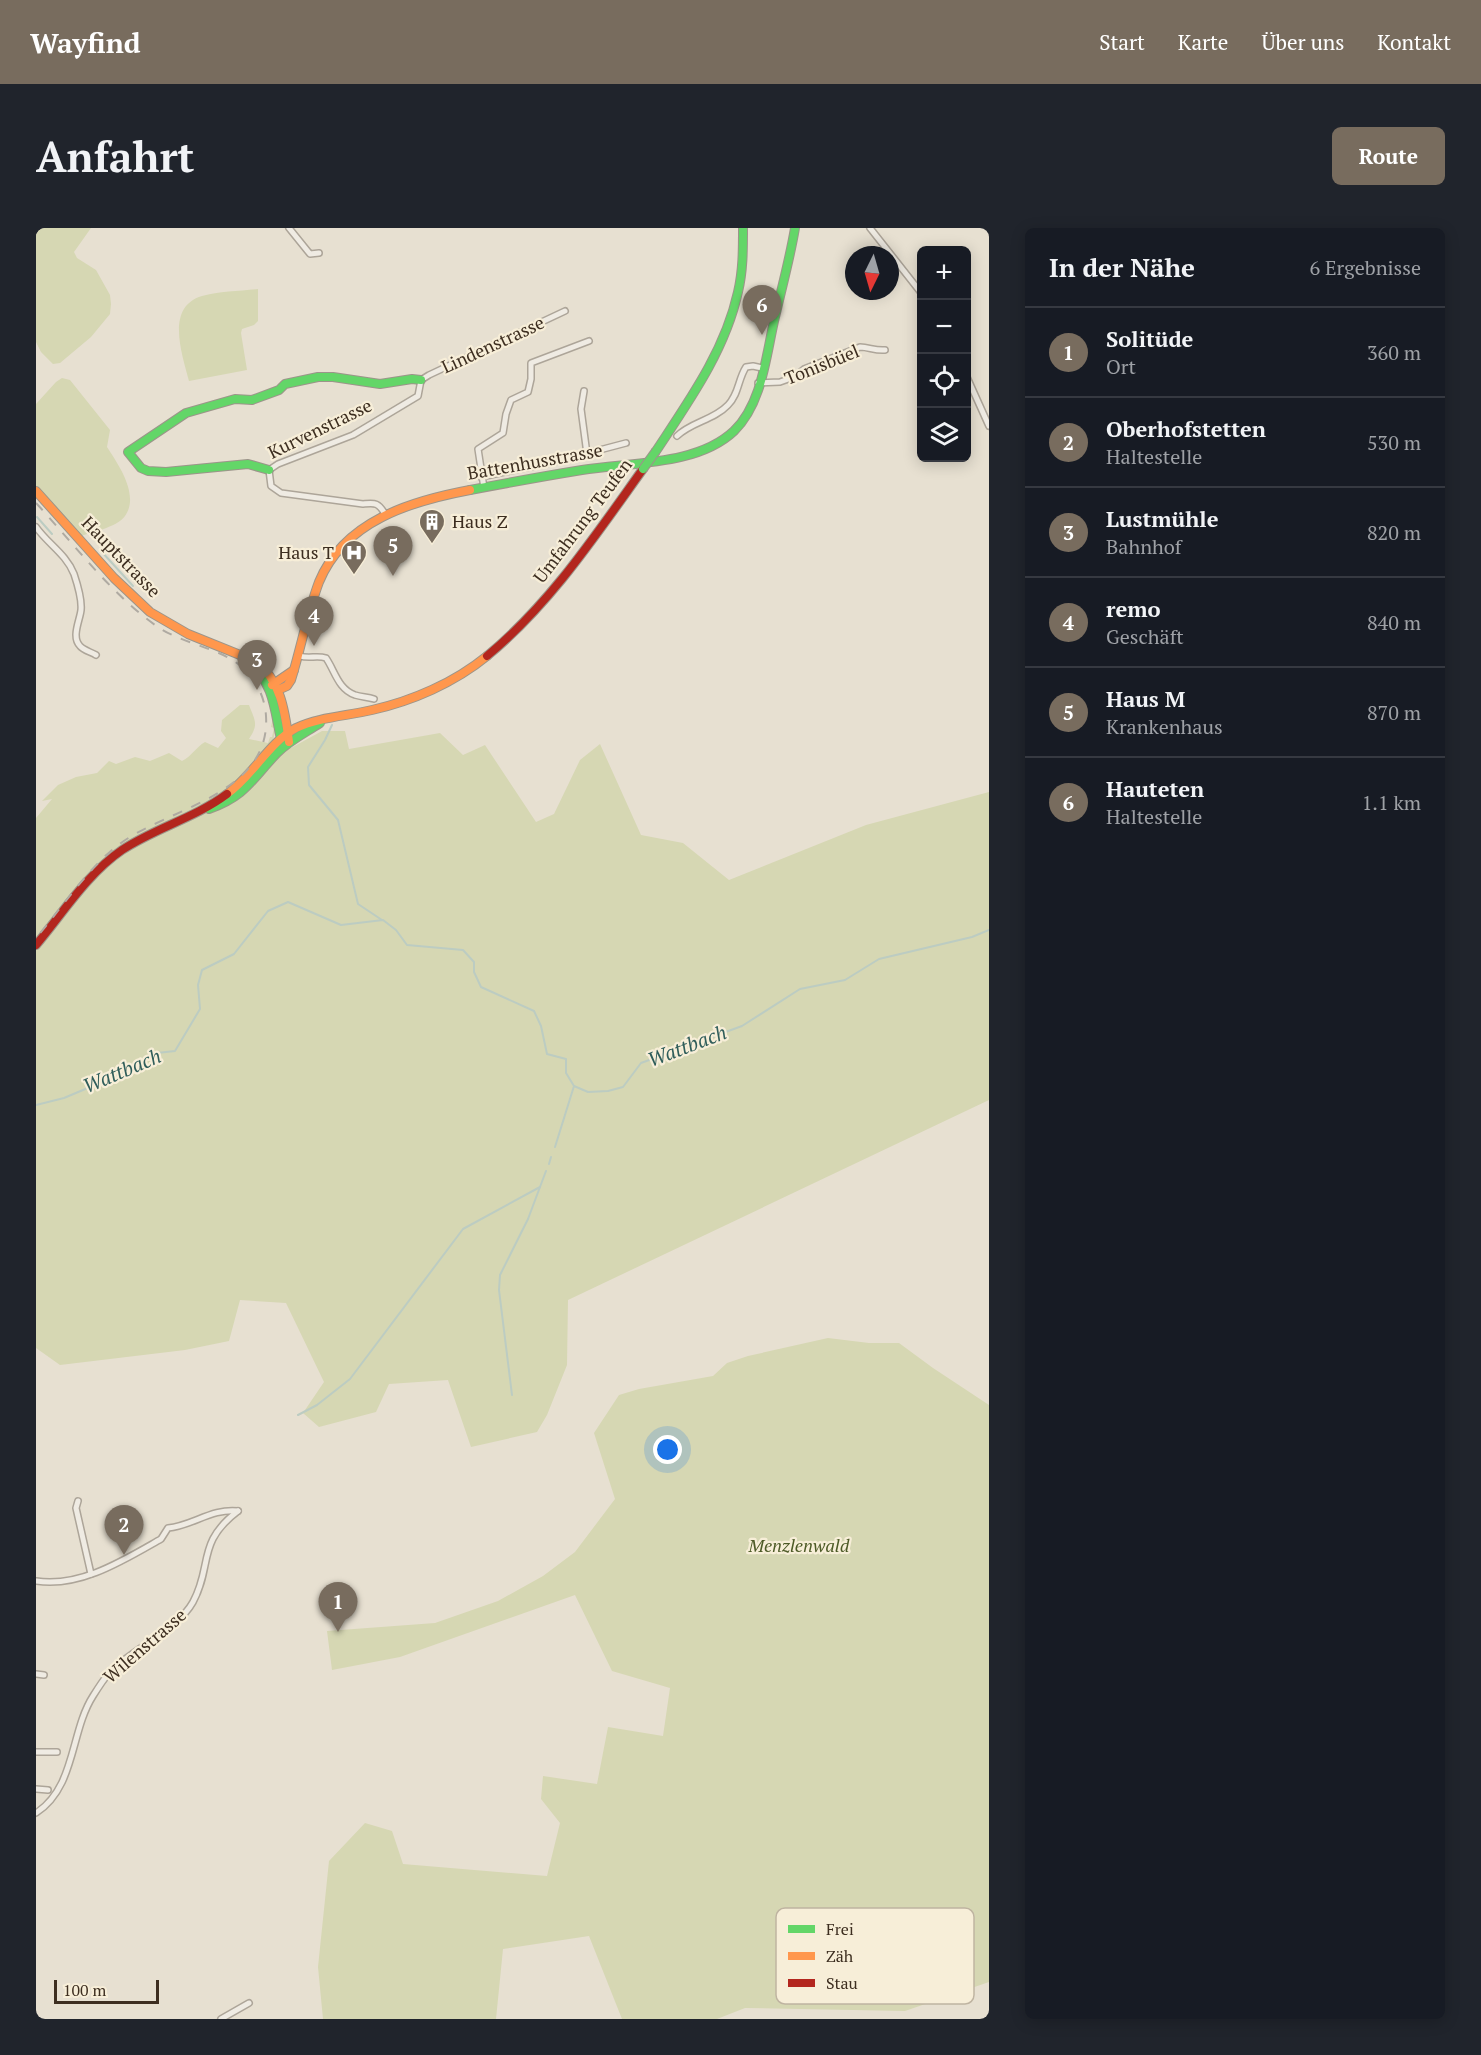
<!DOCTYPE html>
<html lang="de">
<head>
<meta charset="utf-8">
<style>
	:root { --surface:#171b24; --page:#20242c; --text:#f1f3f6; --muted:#9ea1a6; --line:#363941; --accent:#786c5e }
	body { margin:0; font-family:"PT Serif",serif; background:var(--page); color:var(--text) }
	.controls { position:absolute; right:18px; top:18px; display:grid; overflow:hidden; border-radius:9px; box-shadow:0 3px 15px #0003 }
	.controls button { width:54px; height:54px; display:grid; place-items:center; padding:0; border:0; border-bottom:2px solid var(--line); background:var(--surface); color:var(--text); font:30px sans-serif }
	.compass { position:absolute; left:809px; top:18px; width:54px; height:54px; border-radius:50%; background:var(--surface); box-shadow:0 3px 15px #0003; rotate:185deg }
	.scale { position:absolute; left:18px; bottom:15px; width:105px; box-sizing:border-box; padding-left:6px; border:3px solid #3d2e20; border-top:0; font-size:16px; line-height:21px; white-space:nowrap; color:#3d2e20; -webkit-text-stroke:4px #f7eed8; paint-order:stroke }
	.you { position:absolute; left:632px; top:1222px; width:21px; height:21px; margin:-15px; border:4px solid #fff; border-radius:50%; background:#1a73e8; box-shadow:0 0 0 9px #1a73e833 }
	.badge { display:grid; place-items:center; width:39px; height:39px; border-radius:50%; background:var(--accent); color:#fff; font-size:20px; font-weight:700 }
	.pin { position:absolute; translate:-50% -50px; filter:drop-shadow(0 2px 3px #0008) }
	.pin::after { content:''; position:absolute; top:32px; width:21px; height:18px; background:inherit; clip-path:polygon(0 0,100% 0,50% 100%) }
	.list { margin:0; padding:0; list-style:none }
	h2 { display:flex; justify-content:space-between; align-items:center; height:78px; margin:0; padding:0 24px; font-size:26px }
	h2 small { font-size:20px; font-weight:400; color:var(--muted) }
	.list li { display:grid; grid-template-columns:39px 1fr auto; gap:18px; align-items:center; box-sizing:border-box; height:90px; padding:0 24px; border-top:2px solid var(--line) }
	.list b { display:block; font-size:22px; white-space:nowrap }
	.list p { margin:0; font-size:20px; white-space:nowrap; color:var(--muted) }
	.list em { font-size:20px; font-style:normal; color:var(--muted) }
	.icon { flex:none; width:33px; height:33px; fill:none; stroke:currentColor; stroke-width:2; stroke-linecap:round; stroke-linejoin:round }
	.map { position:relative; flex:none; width:953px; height:1791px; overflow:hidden; border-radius:9px }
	header { display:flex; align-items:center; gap:36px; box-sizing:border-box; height:84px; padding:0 30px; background:var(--accent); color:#fff }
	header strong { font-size:28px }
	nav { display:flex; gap:33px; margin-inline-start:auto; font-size:21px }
	.intro { display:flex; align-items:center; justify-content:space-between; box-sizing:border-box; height:144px; padding:0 36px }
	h1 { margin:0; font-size:42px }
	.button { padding:15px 27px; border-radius:9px; background:var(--accent); color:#fff; font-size:21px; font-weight:700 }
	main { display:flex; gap:36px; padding:0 36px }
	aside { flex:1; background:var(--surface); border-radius:9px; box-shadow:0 3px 15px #0003 }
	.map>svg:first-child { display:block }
	.green { fill:#d6d7b3 }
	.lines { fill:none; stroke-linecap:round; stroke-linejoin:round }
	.stream { stroke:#bcccc2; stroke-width:2 }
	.street-casing { stroke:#ada599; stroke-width:8 }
	.fast-casing { stroke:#9c958a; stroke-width:10 }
	.slow-casing { stroke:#9c958a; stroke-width:10 }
	.jam-casing { stroke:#9c958a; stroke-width:10 }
	.street { stroke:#efebe3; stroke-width:5 }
	.fast { stroke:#63d668; stroke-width:8 }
	.slow { stroke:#ff974d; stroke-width:8 }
	.jam { stroke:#b3261e; stroke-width:8 }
	.rail { stroke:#afaaa2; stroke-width:2; stroke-dasharray:10 10; stroke-linecap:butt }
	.fast-bridge-casing { stroke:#9c958a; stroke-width:10; stroke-linecap:butt }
	.fast-bridge { stroke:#63d668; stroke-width:8 }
	.labels { text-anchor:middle; stroke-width:4.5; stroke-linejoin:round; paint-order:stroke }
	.street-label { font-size:18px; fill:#3d2e20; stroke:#f7eed8 }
	.poi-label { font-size:18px; fill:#3d2e20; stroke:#f7eed8; text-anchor:start }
	.park-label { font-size:18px; font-style:italic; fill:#4d5a26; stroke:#f7eed8 }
	.water-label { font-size:20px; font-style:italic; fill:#2f5d5a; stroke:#f7eed8 }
	.key { fill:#f7eed8; stroke:#bfb4a1; stroke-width:1.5 }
	.key-label { font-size:16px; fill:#3d2e20 }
</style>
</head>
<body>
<header>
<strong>Wayfind</strong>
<nav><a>Start</a><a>Karte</a><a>Über uns</a><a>Kontakt</a></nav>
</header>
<div class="intro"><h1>Anfahrt</h1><a class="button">Route</a></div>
<main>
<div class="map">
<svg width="953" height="1791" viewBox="0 0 953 1791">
	<rect width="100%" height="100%" fill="#e7e0d1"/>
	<g class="green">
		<path d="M0,0H55L38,24L41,30L60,42L74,67L75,76L74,86L55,109L24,135L17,136L5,124L0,114Z"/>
		<path d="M222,61V93L218,97L206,101L205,105L211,142L153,153C146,126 129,79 166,68C183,63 204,63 222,61Z"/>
		<path d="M26,150L34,152L74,202L71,219C82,236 104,267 89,288C80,300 55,304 42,309L0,263V176L20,154Z"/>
		<path d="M204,477H213C219,493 223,496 213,511L232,515L234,509H236L238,500L235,499L237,489L239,505L236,516L255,520L286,503H309L313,521L404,505L427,527L449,517L500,594L518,586L544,532L564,516L605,607L647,615L693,652L830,597L953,564V872L532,1072L531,1137L511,1187L501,1204L435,1219L412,1152L353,1156L340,1184L283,1199L267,1185L288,1154L250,1075L204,1072L193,1113L149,1122L24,1137L0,1120V590L16,571L6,573L22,557L40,549L61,545L73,533L80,536L99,529L114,533L133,525L146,533C156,528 160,519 169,514L182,520L190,510L185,503L186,492Z"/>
		<path d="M792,1110L833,1115H863L897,1140L953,1177V1754L869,1783L709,1780L681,1791H586L553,1708L467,1721L460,1791H287L282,1739L293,1633L329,1595L356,1603L367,1636L511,1648L524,1595L505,1571L507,1548L561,1556L572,1499L627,1508L634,1460L576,1443L539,1367L364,1429L296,1442L291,1403L399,1395L462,1373L507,1348L539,1324L579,1271L558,1205L583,1167L603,1161L677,1148L691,1135L712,1128Z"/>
	</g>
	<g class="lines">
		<g class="stream">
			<path d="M1,289L16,306"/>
			<path d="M65,323L97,358"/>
			<path d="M296,497L289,512L272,539L273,557L302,592L322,676L346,692"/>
			<path d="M0,877L28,870L92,843L121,825L139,823L164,781L162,757L166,742L198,726L232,683L252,674L305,697L347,692L360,702L371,717L427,722L438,734V744L445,759L498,783L505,798L511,826L530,831V845L538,858L552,864L572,863L587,859L605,835L706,798L764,761L809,752L843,731L936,709L953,702"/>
			<path d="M519,919L538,858"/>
			<path d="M513,936L515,929"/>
			<path d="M476,1167L463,1062L464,1047L492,991L510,943"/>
			<path d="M262,1187L281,1177L314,1151L427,1001L504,959"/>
		</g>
		<defs>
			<g id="street">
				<path d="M253,0L274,26L283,25"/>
				<path d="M834,0L886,66"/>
				<path d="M930,147L953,198"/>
				<path d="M722,155L744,154L758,149L768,141L824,119C833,119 839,123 849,122"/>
				<path d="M548,163L545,181L551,226"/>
				<path d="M641,208C655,194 678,192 692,177C703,166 702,151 710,139L717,138L726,140"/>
				<path d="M445,249L518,234L590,215"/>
				<path d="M448,260L442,221L467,205L470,186L475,172L492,164L495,151V135L553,113"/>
				<path d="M349,286C342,274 339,275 327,276L245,265L235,258L233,242L242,236L317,207L382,168L385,152L393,147L529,83"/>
				<path d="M0,299C12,316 30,326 38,346C41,355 46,372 45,382C44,392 35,409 44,418C47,422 55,424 60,427"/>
				<path d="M264,428C273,431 281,427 290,430C299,443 302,461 319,467C326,469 332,469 338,471"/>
				<path d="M42,1273L40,1280L55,1346"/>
				<path d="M0,1353C44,1360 88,1332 125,1311L132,1300C156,1298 176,1280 202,1283"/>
				<path d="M0,1446L8,1447"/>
				<path d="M0,1524H21"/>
				<path d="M0,1561L12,1562"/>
				<path d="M0,1585C40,1559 34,1504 57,1468C62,1460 67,1452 73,1445C95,1421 141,1403 157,1374C177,1337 160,1315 202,1283"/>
				<path d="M185,1791L213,1775"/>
			</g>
			<g id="fast">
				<path d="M620,223C653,173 689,123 702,64C707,43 707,22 707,0"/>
				<path d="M233,242L212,236L130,244L112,243L105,240L92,224L150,185L199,171L216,172L243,162L249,156L282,149H297L344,156L376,151L385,152"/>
				<path d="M434,262C471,255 509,248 546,242C594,234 661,238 698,203C727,175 730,126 739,89C746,59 754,30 759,0"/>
				<path d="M215,434C238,459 238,479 245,511"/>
				<path d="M173,581C210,568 216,551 241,525C254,512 269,505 284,495"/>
			</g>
			<g id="slow">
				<path d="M0,263L78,350L114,384L152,406L219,433C245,452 249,484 253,514"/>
				<path d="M236,457L258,442"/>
				<path d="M242,462L251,458L255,452C265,420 271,386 283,354C308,293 375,273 434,262"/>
				<path d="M191,566C217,548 232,515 260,500C283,489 311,488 336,482C376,473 418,455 451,428"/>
			</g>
			<g id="jam">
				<path d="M451,428C514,376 559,308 607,241"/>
				<path d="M0,717C27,685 51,646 86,622C119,600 159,590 191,566"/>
			</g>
		</defs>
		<use href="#street" class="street-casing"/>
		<use href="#fast" class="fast-casing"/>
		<use href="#slow" class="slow-casing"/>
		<use href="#jam" class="jam-casing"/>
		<use href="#street" class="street"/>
		<use href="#fast" class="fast"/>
		<use href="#slow" class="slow"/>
		<use href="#jam" class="jam"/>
		<path class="rail" d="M0,275C38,316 79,371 125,401C151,417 185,420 207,440C221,453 229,470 230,488C235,566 133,580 85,615C55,636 24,682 0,710"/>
		<defs>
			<path id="fast-bridge" d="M607,241L620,223"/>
		</defs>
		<use href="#fast-bridge" class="fast-bridge-casing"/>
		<use href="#fast-bridge" class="fast-bridge"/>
	</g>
	<defs>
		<symbol id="building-pin" viewBox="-11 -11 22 30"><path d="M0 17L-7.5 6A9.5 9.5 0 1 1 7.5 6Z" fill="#786c5e" stroke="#f7eed8"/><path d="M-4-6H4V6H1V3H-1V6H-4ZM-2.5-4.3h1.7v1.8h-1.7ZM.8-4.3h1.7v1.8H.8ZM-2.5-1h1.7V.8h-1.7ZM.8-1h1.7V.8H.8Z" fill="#fff"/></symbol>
		<symbol id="hospital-pin" viewBox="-11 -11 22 30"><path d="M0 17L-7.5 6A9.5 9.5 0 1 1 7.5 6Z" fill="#786c5e" stroke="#f7eed8"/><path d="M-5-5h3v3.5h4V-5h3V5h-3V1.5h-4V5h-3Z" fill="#fff"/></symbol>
	</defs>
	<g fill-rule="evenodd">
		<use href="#building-pin" x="381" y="279" width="30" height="40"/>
		<use href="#hospital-pin" x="303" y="310" width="30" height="40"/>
	</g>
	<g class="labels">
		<g class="street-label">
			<text transform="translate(457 117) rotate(-25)" y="6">Lindenstrasse</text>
			<text transform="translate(786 137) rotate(-22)" y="6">Tonisbüel</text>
			<text transform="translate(284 201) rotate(-26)" y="6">Kurvenstrasse</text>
			<text transform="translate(499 234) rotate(-10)" y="6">Battenhusstrasse</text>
			<text transform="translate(547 293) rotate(-53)" y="6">Umfahrung Teufen</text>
			<text transform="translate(85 329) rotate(46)" y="6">Hauptstrasse</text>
			<text transform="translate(109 1418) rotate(-41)" y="6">Wilenstrasse</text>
		</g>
		<g class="poi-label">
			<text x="416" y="300">Haus Z</text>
			<text x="298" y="331" text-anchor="end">Haus T</text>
		</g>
		<g class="park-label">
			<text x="763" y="1324">Menzlenwald</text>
		</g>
		<g class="water-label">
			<text transform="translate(651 818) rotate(-21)" y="7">Wattbach</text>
			<text transform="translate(86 843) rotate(-23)" y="7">Wattbach</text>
		</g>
	</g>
	<rect x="740" y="1680" width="198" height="96" rx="9" class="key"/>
	<rect x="752" y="1697" width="27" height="8" fill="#63d668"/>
	<rect x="752" y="1724" width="27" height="8" fill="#ff974d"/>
	<rect x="752" y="1751" width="27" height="8" fill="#b3261e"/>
	<g class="key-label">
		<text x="790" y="1707">Frei</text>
		<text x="790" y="1734">Zäh</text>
		<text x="790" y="1761">Stau</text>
	</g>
</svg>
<div class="controls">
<button>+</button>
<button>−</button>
<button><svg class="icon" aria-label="locate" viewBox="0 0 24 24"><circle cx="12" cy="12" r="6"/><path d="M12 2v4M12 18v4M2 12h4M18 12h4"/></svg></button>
<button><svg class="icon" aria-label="layers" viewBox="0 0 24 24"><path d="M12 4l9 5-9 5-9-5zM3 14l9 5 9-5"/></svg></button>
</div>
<svg class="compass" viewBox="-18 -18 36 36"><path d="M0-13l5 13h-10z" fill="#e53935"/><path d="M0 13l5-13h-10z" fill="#9ea1a6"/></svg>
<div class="scale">100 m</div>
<div class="you"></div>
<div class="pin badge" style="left:302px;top:1404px">1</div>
<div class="pin badge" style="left:88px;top:1327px">2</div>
<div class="pin badge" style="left:221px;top:462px">3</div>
<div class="pin badge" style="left:278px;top:418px">4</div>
<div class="pin badge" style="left:357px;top:348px">5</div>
<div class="pin badge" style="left:726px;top:107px">6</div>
</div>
<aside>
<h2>In der Nähe<small>6 Ergebnisse</small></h2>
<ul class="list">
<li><span class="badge">1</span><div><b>Solitüde</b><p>Ort</p></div><em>360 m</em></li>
<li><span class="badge">2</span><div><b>Oberhofstetten</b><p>Haltestelle</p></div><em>530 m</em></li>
<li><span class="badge">3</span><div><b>Lustmühle</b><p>Bahnhof</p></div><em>820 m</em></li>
<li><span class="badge">4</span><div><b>remo</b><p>Geschäft</p></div><em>840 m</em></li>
<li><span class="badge">5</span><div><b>Haus M</b><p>Krankenhaus</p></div><em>870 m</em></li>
<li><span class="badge">6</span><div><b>Hauteten</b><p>Haltestelle</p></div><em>1.1 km</em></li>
</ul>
</aside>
</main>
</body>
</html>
